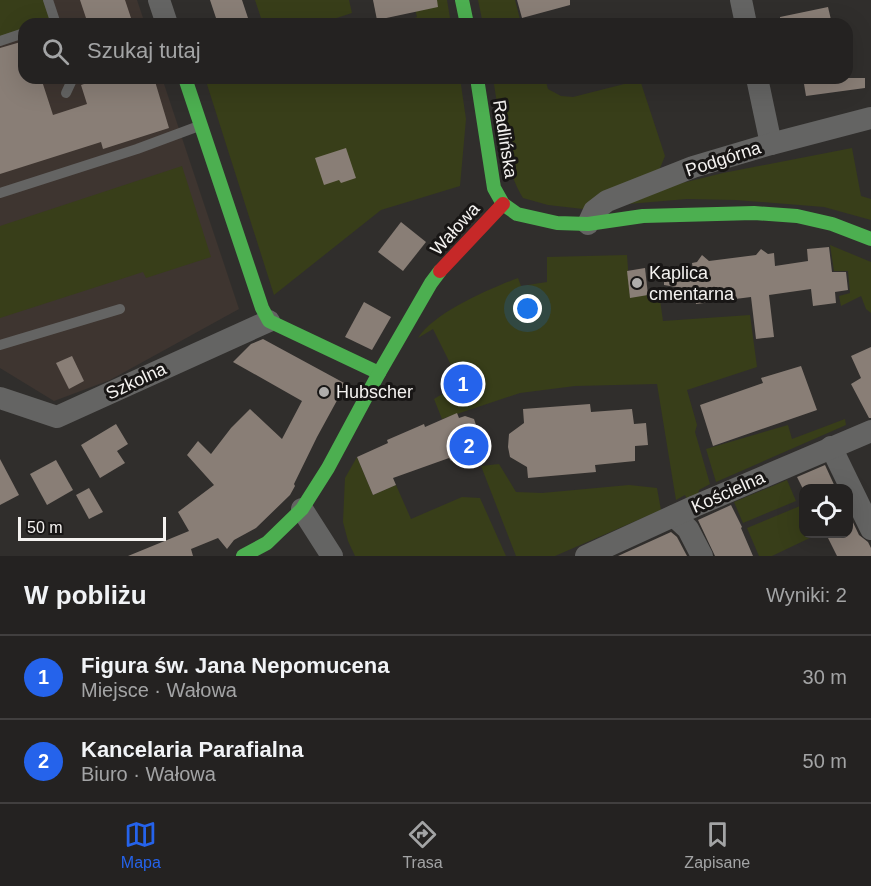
<!DOCTYPE html>
<html lang="pl">
<head>
<meta charset="utf-8">
<style>
	:root { --surface:#242221; --page:#302f2e; --text:#f1f3f6; --muted:#a3a4a5; --line:#413f3f; --accent:#2563eb }
	body { margin:0; font-family:Arial,sans-serif; background:var(--page); color:var(--text) }
	.controls { position:absolute; right:18px; bottom:18px; display:grid; overflow:hidden; border-radius:12px; box-shadow:0 6px 24px #0002 }
	.controls button { width:54px; height:54px; display:grid; place-items:center; padding:0; border:0; border-bottom:2px solid var(--line); background:var(--surface); color:var(--text); font:30px sans-serif }
	.scale { position:absolute; left:18px; bottom:15px; width:148px; box-sizing:border-box; padding-left:6px; border:3px solid #f4f2f0; border-top:0; font-size:16px; line-height:21px; white-space:nowrap; color:#f4f2f0; -webkit-text-stroke:4px #181615; paint-order:stroke }
	.you { position:absolute; left:528px; top:309px; width:21px; height:21px; margin:-15px; border:4px solid #fff; border-radius:50%; background:#1a73e8; box-shadow:0 0 0 9px #1a73e833 }
	.badge { display:grid; place-items:center; width:39px; height:39px; border-radius:50%; background:var(--accent); color:#fff; font-size:20px; font-weight:700 }
	.pin { position:absolute; translate:-50% -50%; border:3px solid #fff; box-shadow:0 2px 6px #0006 }
	.list { margin:0; padding:0; list-style:none }
	h2 { display:flex; justify-content:space-between; align-items:center; height:78px; margin:0; padding:0 24px; font-size:26px }
	h2 small { font-size:20px; font-weight:400; color:var(--muted) }
	.list li { display:grid; grid-template-columns:39px 1fr auto; gap:18px; align-items:center; box-sizing:border-box; height:84px; padding:0 24px; border-top:2px solid var(--line) }
	.list b { display:block; font-size:22px; white-space:nowrap }
	.list p { margin:0; font-size:20px; white-space:nowrap; color:var(--muted) }
	.list em { font-size:20px; font-style:normal; color:var(--muted) }
	.icon { flex:none; width:33px; height:33px; fill:none; stroke:currentColor; stroke-width:2; stroke-linecap:round; stroke-linejoin:round }
	.map { position:relative; flex:none; width:871px; height:556px; overflow:hidden }
	.search { position:absolute; background:var(--surface); box-shadow:0 6px 24px #0002; left:18px; right:18px; top:18px; height:66px; display:flex; align-items:center; gap:15px; box-sizing:border-box; padding:0 21px; border-radius:18px; color:var(--muted); font-size:22px }
	.sheet { height:246px; background:var(--surface) }
	nav { display:flex; justify-content:space-around; align-items:center; box-sizing:border-box; height:84px; border-top:2px solid var(--line); background:var(--surface); font-size:16px; color:var(--muted) }
	nav a { display:grid; justify-items:center; gap:3px }
	nav .on { color:var(--accent) }
	.map>svg:first-child { display:block }
	.built { fill:#3e3530 }
	.green { fill:#383e19 }
	.building { fill:#897e76 }
	.lines { fill:none; stroke-linecap:round; stroke-linejoin:round }
	.lane { stroke:#646463; stroke-width:10 }
	.street { stroke:#646463; stroke-width:22 }
	.fast { stroke:#4caf50; stroke-width:14 }
	.jam { stroke:#c62828; stroke-width:14 }
	.poi-dot { fill:#afadab; stroke:#181615; stroke-width:2 }
	.labels { text-anchor:middle; stroke-width:6; stroke-linejoin:round; paint-order:stroke }
	.street-label { font-size:18px; fill:#f4f2f0; stroke:#181615 }
	.poi-label { font-size:18px; fill:#f4f2f0; stroke:#181615; text-anchor:start }
</style>
</head>
<body>
<div class="map">
<svg width="871" height="556" viewBox="0 0 871 556">
	<rect width="100%" height="100%" fill="#302e2c"/>
	<path class="built" d="M0,0H137L145,24H24V78H162L239,309L110,380L54,401L0,368Z"/>
	<g class="green">
		<path d="M0,0H48L56,24H24V34L0,41Z"/>
		<path d="M255,0H349L352,13L318,24H263Z"/>
		<path d="M413,0H447L451,24H398L417,17Z"/>
		<path d="M478,0H515L521,23L530,21V24H483Z"/>
		<path d="M205,78H460L466,119L460,186L381,210L274,295Z"/>
		<path d="M493,78H545L548,89L561,96L573,97L640,80L665,156L658,173L583,209L548,205L523,198C504,169 499,113 493,78Z"/>
		<path d="M852,148L861,196L871,199V220L824,207L735,200L687,199L628,204L678,184L723,173Z"/>
		<path d="M182,166L211,257L146,278L143,272L0,318V226Z"/>
		<path d="M830,245L871,262V313L866,309L861,296L841,306L839,296L850,293L848,271H834Z"/>
		<path d="M627,255L630,297L659,293L663,321L750,315L757,367L687,390L697,425L695,432L710,484L699,490L697,497L688,501L685,495L676,500L657,384L575,386L520,393L442,419L434,399L460,383L433,329L418,338C435,312 489,289 518,278L521,286L547,282V257Z"/>
		<path d="M845,419L846,425L716,482L706,449L788,425L792,439Z"/>
		<path d="M357,457L373,495L396,485L411,519L462,497L480,498L506,556H355L348,541L343,522L345,478Z"/>
		<path d="M499,464L516,492L542,493L629,485L657,488L661,510L555,556H516L481,466Z"/>
		<path d="M787,480L796,501L743,523L734,502Z"/>
		<path d="M800,506L803,514L804,534H812L814,536L772,556H759L747,528Z"/>
	</g>
	<g class="building">
		<path d="M80,0H125L133,24H88Z"/>
		<path d="M210,0H242L250,24H218Z"/>
		<path d="M373,0H437L438,7L377,20Z"/>
		<path d="M517,0H570V5L522,18Z"/>
		<path d="M828,7L832,24H780V17Z"/>
		<path d="M24,41V78H41L53,115L87,104L81,85L102,78H154L169,128L103,149L101,142L0,174V48Z"/>
		<path d="M803,78H865V88L806,96Z"/>
		<path d="M346,148L356,178L341,183L339,180L324,185L315,158Z"/>
		<path d="M401,222L426,242L403,271L378,252Z"/>
		<path d="M829,247L832,272H846L848,290L835,292L836,303L813,306L811,289L769,295L774,337L756,339L751,297L696,304L694,290L664,285V279L694,277L692,263L697,262L702,255L709,261L756,255L761,249L768,254L774,253L775,266L808,261L807,249Z"/>
		<path d="M645,268L648,295L630,298L627,271Z"/>
		<path d="M364,302L391,317L372,350L345,337Z"/>
		<path d="M263,339L346,384L317,437L294,484L295,486L290,495L256,528L234,540L227,549L218,538L191,549L193,556H128L189,531L178,512L214,485L187,455L198,441L211,454L231,428L250,409L282,439L302,401L233,362L251,344Z"/>
		<path d="M871,347V418H869L851,384L861,378L851,356Z"/>
		<path d="M72,356L84,381L69,389L56,363Z"/>
		<path d="M801,366L817,410L713,446L700,405L763,383L761,378Z"/>
		<path d="M590,404L591,412L632,409L634,424L646,423L648,445L635,446V461L595,465L596,472L528,478L527,467L510,457L508,447L509,434L524,423L523,409Z"/>
		<path d="M457,413L459,418L465,416L474,419L476,425L472,434L468,436L474,451L451,461L449,458L393,478L396,485L373,495L357,457L388,443L387,440L424,424L425,427Z"/>
		<path d="M116,424L128,444L117,451L125,463L100,478L81,445Z"/>
		<path d="M0,459L19,495L0,505Z"/>
		<path d="M56,460L73,490L47,505L30,474Z"/>
		<path d="M825,465L836,489H803L797,477Z"/>
		<path d="M89,488L103,512L89,519L76,495Z"/>
		<path d="M731,505L742,527L741,528L753,556H715L698,520Z"/>
		<path d="M849,514L859,535L868,542L871,548V556H837L826,534H849Z"/>
		<path d="M671,532L677,537L687,556H618Z"/>
	</g>
	<g class="lines">
		<g class="lane">
			<path d="M48,0L56,24"/>
			<path d="M0,41L24,33"/>
			<path d="M66,93L73,78"/>
			<path d="M0,193L137,149L199,126"/>
			<path d="M0,345L120,309"/>
		</g>
		<g class="street">
			<path d="M159,0L167,24"/>
			<path d="M741,0L746,24"/>
			<path d="M757,78L771,144"/>
			<path d="M588,224L594,211L607,201L693,167L771,144L871,118"/>
			<path d="M0,398L57,417L269,321"/>
			<path d="M831,447L871,529"/>
			<path d="M302,509L332,556"/>
			<path d="M674,516L688,529L702,556"/>
			<path d="M586,556L695,506L871,431"/>
		</g>
		<g class="fast">
			<path d="M462,0L467,24"/>
			<path d="M185,78L262,308L269,321L379,373"/>
			<path d="M477,78L494,188L503,204L517,214L557,223L588,224L643,216L754,213L797,216L832,224L871,239"/>
			<path d="M243,556L267,543L302,509L328,468L379,373L431,283L440,271"/>
		</g>
		<path class="jam" d="M440,271L503,204"/>
	</g>
	<g class="poi-dot">
		<circle cx="637" cy="283" r="6"/>
		<circle cx="324" cy="392" r="6"/>
	</g>
	<g class="labels">
		<g class="street-label">
			<text transform="translate(505 139) rotate(81)" y="6">Radlińska</text>
			<text transform="translate(723 159) rotate(-18)" y="6">Podgórna</text>
			<text transform="translate(455 229) rotate(-48)" y="6">Wałowa</text>
			<text transform="translate(136 381) rotate(-25)" y="6">Szkolna</text>
			<text transform="translate(728 492) rotate(-24)" y="6">Kościelna</text>
		</g>
		<g class="poi-label">
			<text x="649" y="279">Kaplica<tspan x="649" dy="21">cmentarna</tspan></text>
			<text x="336" y="398">Hubscher</text>
		</g>
	</g>
</svg>
<div class="controls">
<button><svg class="icon" aria-label="locate" viewBox="0 0 24 24"><circle cx="12" cy="12" r="6"/><path d="M12 2v4M12 18v4M2 12h4M18 12h4"/></svg></button>
</div>
<div class="scale">50 m</div>
<div class="you"></div>
<div class="pin badge" style="left:463px;top:384px">1</div>
<div class="pin badge" style="left:469px;top:446px">2</div>
<div class="search"><svg class="icon" aria-label="search" viewBox="0 0 24 24"><circle cx="10" cy="10" r="6"/><path d="M15 15l6 6"/></svg>Szukaj tutaj</div>
</div>
<section class="sheet">
<h2>W pobliżu<small>Wyniki: 2</small></h2>
<ul class="list">
<li><span class="badge">1</span><div><b>Figura św. Jana Nepomucena</b><p>Miejsce · Wałowa</p></div><em>30 m</em></li>
<li><span class="badge">2</span><div><b>Kancelaria Parafialna</b><p>Biuro · Wałowa</p></div><em>50 m</em></li>
</ul>
</section>
<nav>
<a class="on"><svg class="icon" aria-label="map" viewBox="0 0 24 24"><path d="M3 6l6-2 6 2 6-2v14l-6 2-6-2-6 2zM9 4v14M15 6v14"/></svg>Mapa</a>
<a><svg class="icon" aria-label="directions" viewBox="0 0 24 24"><path d="M12 3l9 9-9 9-9-9zM9 14v-3h6M13 9l2 2-2 2"/></svg>Trasa</a>
<a><svg class="icon" aria-label="saved" viewBox="0 0 24 24"><path d="M7 4h10v16l-5-4-5 4z"/></svg>Zapisane</a>
</nav>
</body>
</html>
